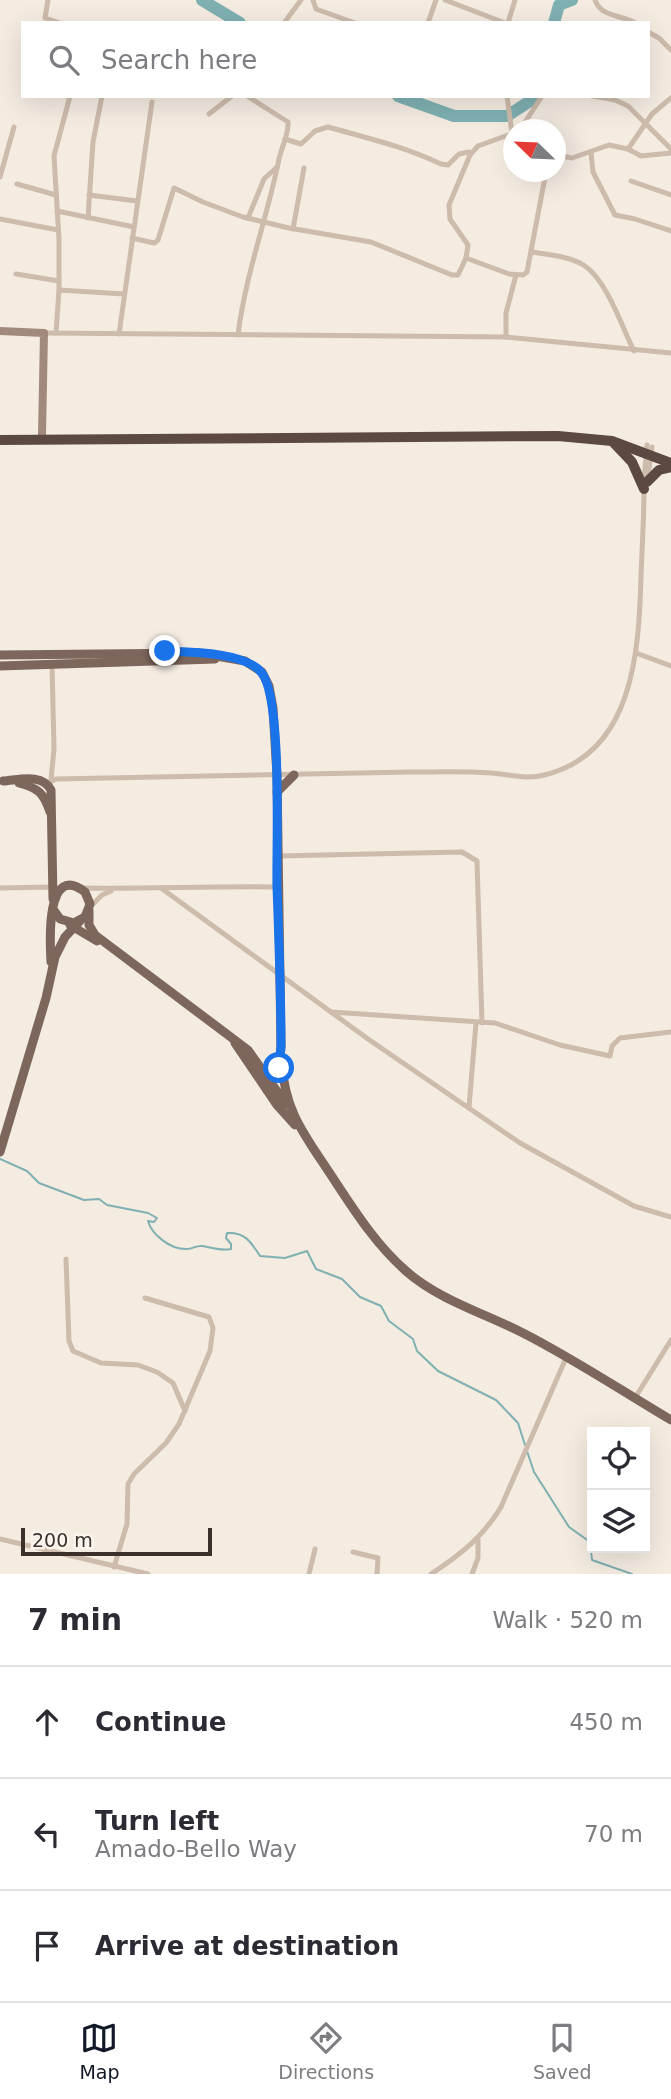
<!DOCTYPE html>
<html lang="en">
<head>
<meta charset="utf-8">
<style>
	:root { --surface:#fff; --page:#f7f7f7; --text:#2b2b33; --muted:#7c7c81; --line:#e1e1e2; --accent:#111827 }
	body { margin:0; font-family:"DejaVu Sans",sans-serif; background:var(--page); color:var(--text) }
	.controls { position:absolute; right:21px; bottom:21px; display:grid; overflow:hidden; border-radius:0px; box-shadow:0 7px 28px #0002 }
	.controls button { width:63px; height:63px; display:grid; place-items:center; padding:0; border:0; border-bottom:2px solid var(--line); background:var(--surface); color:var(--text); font:35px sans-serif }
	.compass { position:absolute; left:503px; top:119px; width:63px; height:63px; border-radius:50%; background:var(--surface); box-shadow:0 7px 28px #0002; rotate:293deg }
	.scale { position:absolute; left:21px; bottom:18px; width:191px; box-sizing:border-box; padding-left:7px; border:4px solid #3b302b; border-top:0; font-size:19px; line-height:24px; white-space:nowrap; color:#3b302b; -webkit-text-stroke:5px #fbf5ee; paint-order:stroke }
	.stop { position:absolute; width:21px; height:21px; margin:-16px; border:5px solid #1a73e8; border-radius:50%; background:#fff }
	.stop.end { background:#1a73e8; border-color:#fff; box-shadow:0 2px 7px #0008 }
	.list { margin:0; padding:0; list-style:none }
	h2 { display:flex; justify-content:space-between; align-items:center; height:91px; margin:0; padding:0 28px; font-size:30px }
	h2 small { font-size:23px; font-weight:400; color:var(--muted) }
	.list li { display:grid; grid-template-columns:46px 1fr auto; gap:21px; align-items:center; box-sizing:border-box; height:112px; padding:0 28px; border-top:2px solid var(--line) }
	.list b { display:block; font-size:26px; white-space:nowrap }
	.list p { margin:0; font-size:23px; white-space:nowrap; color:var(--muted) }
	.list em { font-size:23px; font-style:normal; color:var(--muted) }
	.icon { flex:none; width:38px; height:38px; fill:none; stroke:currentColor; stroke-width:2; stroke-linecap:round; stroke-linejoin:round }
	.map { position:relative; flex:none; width:671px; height:1574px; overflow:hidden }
	.search { position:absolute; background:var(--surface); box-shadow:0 7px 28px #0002; left:21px; right:21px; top:21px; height:77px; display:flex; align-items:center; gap:18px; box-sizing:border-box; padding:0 24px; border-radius:0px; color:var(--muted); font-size:26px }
	.sheet { height:427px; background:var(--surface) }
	nav { display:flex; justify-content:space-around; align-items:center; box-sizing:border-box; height:98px; border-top:2px solid var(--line); background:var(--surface); font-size:19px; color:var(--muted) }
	nav a { display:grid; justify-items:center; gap:4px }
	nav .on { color:var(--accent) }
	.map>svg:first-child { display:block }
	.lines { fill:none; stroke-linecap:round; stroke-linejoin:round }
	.stream { stroke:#7fb0b2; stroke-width:2 }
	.river { stroke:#7fb0b2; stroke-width:12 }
	.street { stroke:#cdbbac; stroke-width:5 }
	.secondary { stroke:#a18a7d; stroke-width:8 }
	.primary { stroke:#7d675c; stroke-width:9 }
	.highway { stroke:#5c4a42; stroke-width:10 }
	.route { stroke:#1a73e8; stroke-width:9 }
</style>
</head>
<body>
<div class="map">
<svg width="671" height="1574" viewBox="0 0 671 1574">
	<rect width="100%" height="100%" fill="#f4ebe1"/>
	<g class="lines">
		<g class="stream">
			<path d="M0,1159L27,1171L39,1183L84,1200L99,1199L107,1205L148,1213L157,1218L154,1222L148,1221C152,1235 171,1250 187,1249C193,1249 196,1245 203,1246C212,1248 221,1251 231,1249V1244L226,1238L227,1233C245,1232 251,1242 260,1256L285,1258L307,1251L316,1269L342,1279L360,1297L381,1306L389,1321L413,1339L417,1351L438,1371L496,1400L518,1423L525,1445"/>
			<path d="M527,1451L534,1472L569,1527L590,1542L592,1560L632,1574"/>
		</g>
		<g class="river">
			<path d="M202,0L240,23"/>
			<path d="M554,23L559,5L572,0"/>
			<path d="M398,96L454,116H507L530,101L533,96"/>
		</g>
		<g class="street">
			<path d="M48,0L45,18L60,23"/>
			<path d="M313,0L316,9L355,23"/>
			<path d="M445,0L505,23"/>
			<path d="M595,0C602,18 620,14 635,23"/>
			<path d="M284,23L301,0"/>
			<path d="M428,23L436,0"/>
			<path d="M508,23L515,0"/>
			<path d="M648,32L659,38L671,50"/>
			<path d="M507,96L512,133"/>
			<path d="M592,96L615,100L628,106L671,149"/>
			<path d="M671,98L652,114L628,149L641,156L671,153"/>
			<path d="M209,114L232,96"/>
			<path d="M520,130L542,96"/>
			<path d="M591,153L593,172L615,215L635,219L671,231"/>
			<path d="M470,155L478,146L514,133"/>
			<path d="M556,155L572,158L609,145L628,149"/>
			<path d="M0,177L14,127"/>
			<path d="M631,181L671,195"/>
			<path d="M17,184L56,195"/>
			<path d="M89,195L137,201"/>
			<path d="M57,211L134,227"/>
			<path d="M88,218L93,142L102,96"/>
			<path d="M248,218L264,179L277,167"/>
			<path d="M0,219L58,230"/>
			<path d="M293,229L304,168"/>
			<path d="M132,238L154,243L158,240L174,188L203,202L243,217L289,228L371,242L452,275H458L466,258L468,245L450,219L449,205L470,155L469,152L459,154L448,165L441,164C403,146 367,138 328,127L315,131L301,144L285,139"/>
			<path d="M532,252C548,255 570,256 585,266C607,281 622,327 634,351"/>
			<path d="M466,258L509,274L523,275L527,272L546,172"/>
			<path d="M16,274L59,281"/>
			<path d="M59,290L124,294"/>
			<path d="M44,333L506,337L671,353"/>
			<path d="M56,333L59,290V240L54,156L70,96"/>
			<path d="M119,334L152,102"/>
			<path d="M238,335C245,277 266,221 278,164C280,149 289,136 288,122L247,96"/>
			<path d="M506,337V313L516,275"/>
			<path d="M648,477L652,447"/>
			<path d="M644,480L647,445"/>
			<path d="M636,653L671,666"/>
			<path d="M51,780L54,749L52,664"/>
			<path d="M46,784L56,779L411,772C437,772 464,771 491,773C509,774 526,780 544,775C634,754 639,650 641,576C642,547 644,519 644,490"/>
			<path d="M277,856L462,852L477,861L482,1023"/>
			<path d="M0,888L54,887"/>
			<path d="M80,888C146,889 211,886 277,887"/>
			<path d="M161,888L368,1039L520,1143L634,1206L671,1217"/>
			<path d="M91,906L102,895L111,891"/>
			<path d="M331,1012L495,1023L560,1045L610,1056L612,1046L620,1038L671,1032"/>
			<path d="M469,1107L476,1023"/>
			<path d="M66,1259L69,1341L73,1351L101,1363L138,1365L157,1372L173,1383L185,1411"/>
			<path d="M635,1398L671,1340"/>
			<path d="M0,1539L148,1574"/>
			<path d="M353,1552L378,1558L377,1574"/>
			<path d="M114,1567L127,1524L128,1484L134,1474L166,1443L179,1424L210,1351L213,1328L209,1317L145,1298"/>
			<path d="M309,1574L315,1549"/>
			<path d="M431,1574C460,1555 483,1537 501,1507L566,1358"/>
			<path d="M472,1574L478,1558V1540"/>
		</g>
		<path class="secondary" d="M0,331L44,333L42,434"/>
		<g class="primary">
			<path d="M0,655L199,653L245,661L262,672L269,686L273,708L277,776L281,1046L279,1068L267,1090"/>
			<path d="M0,666L215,659"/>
			<path d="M3,781C19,780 42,773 51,790L53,899"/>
			<path d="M19,783C38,788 44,793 50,812"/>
			<path d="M277,792L294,775"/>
			<path d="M89,910V925L95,935L248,1050L286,1104"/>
			<path d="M70,925L97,941"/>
			<path d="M51,962C50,944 45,861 85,892L90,904L85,917L74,923L60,919L53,909"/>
			<path d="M235,1043L277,1105L295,1125"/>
			<path d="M282,1063C284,1108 303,1133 327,1169C351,1205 373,1242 406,1271C439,1300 484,1313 523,1333C574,1359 622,1391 671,1420"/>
			<path d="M0,1152L46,998L55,957L65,937L80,921"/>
		</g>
		<g class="highway">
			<path d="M0,440L558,436L612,441L671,463"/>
			<path d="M614,443L632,462L644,489"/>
			<path d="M647,482L659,470L671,467"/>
		</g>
	</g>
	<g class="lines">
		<path class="route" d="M165,651C189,652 244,652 261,672C283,696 276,848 277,887C279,940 281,993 281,1046L279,1068"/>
	</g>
</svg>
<div class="controls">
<button><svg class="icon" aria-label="locate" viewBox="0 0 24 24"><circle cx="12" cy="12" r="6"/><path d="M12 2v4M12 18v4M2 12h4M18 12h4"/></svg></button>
<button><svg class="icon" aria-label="layers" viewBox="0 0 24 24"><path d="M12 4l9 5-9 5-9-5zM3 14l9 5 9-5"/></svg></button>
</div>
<svg class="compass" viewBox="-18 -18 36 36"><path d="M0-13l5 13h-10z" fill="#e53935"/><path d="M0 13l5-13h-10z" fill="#7c7c81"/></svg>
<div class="scale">200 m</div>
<div class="stop" style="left:279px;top:1068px"></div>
<div class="stop end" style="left:165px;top:651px"></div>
<div class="search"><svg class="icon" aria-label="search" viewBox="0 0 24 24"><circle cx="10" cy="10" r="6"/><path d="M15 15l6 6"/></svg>Search here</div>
</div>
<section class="sheet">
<h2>7 min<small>Walk · 520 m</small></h2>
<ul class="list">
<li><svg class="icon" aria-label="ahead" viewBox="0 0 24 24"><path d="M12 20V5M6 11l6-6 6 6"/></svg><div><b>Continue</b></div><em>450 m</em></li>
<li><svg class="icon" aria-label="left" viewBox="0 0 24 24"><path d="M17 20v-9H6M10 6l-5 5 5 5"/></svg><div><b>Turn left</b><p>Amado-Bello Way</p></div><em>70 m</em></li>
<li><svg class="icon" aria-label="arrive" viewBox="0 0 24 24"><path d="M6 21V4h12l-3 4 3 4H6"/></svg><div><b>Arrive at destination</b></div></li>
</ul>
</section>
<nav>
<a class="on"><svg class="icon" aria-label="map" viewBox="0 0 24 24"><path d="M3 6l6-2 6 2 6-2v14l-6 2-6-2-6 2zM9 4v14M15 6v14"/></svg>Map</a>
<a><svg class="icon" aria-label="directions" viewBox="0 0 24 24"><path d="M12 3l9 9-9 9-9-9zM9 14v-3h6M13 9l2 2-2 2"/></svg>Directions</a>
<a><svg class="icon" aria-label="saved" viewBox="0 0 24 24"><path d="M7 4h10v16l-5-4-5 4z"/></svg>Saved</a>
</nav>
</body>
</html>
